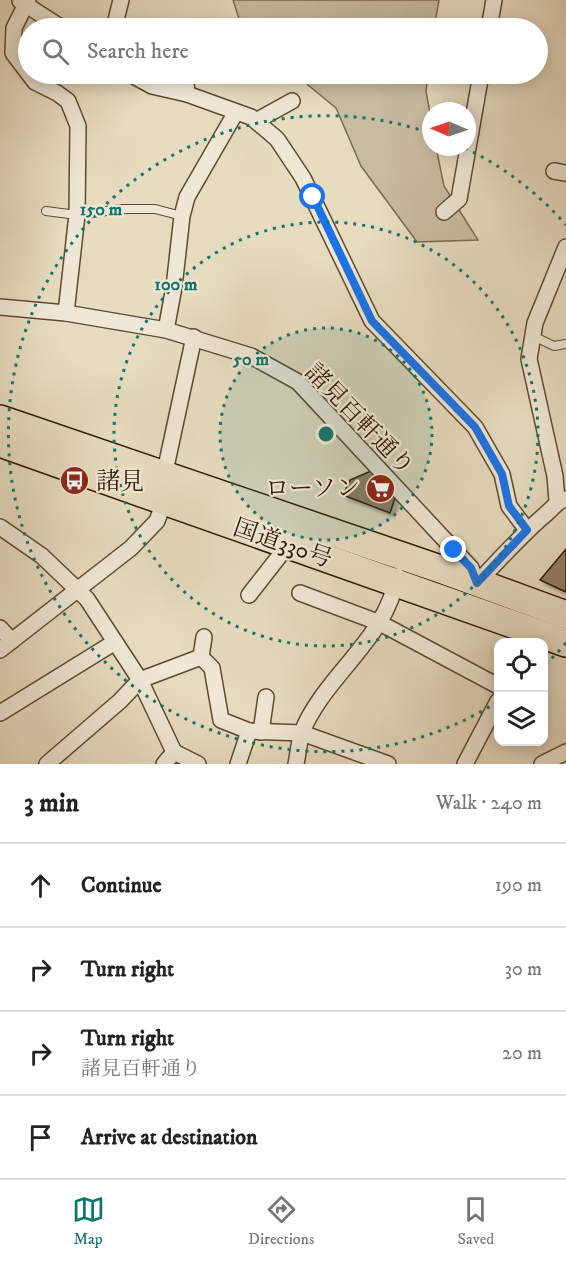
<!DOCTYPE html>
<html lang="en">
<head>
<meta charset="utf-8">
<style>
	:root { --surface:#fff; --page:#f2f2f2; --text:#222; --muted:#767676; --line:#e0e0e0; --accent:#0f766e }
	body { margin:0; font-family:"IM FELL DW Pica","Noto Serif JP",serif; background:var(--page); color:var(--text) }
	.controls { position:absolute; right:18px; bottom:18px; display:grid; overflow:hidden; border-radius:12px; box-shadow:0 3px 15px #0003 }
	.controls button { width:54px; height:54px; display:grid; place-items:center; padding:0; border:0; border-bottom:2px solid var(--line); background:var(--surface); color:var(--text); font:30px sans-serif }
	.compass { position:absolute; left:422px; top:102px; width:54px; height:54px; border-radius:50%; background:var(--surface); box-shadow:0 3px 15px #0003; rotate:272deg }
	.stop { position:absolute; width:18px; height:18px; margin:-14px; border:4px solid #1a73e8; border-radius:50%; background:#fff }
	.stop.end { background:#1a73e8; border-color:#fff; box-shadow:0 2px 6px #0008 }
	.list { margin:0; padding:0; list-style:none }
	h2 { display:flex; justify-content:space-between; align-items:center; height:78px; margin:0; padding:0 24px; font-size:26px }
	h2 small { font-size:20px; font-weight:400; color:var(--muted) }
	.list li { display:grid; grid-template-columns:39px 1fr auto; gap:18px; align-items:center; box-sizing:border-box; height:84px; padding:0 24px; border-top:2px solid var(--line) }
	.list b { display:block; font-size:22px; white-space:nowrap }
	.list p { margin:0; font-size:20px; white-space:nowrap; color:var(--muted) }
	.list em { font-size:20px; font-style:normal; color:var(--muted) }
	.icon { flex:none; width:33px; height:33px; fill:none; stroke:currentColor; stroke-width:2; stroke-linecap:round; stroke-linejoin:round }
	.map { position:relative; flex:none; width:566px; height:764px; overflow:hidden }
	.search { position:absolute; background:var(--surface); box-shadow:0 3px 15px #0003; left:18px; right:18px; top:18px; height:66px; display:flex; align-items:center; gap:15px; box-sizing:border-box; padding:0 21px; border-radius:33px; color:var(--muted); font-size:22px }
	.sheet { height:414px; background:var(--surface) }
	nav { display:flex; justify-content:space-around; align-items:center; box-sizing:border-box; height:84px; border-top:2px solid var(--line); background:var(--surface); font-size:16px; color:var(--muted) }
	nav a { display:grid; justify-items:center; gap:3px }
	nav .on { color:var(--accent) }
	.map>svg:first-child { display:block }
	.green { fill:#c9bba0; stroke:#7e6a50; stroke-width:1.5 }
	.building { fill:#927e64; stroke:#341801; stroke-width:1.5; filter:url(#shadow) }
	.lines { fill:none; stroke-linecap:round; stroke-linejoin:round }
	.lane-casing { stroke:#614931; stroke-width:10 }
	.street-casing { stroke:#614931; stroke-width:18 }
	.highway-casing { stroke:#341801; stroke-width:30 }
	.lane { stroke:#f0e8d6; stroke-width:8 }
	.street { stroke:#f0e8d6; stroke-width:15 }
	.highway { stroke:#e8dcc0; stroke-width:27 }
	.route { stroke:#1a73e8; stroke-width:8 }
	.ring { fill:none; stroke:#0f766e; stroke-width:3; stroke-dasharray:3 6 }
	.labels { text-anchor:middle; stroke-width:4.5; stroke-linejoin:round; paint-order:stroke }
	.street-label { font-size:24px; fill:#341801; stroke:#f0e8d6 }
	.poi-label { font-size:24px; fill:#341801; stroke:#f0e8d6; text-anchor:start }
	.centre { fill:#0f766e; stroke:#f0e8d6; stroke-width:3 }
	.ring-label { font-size:18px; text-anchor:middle; font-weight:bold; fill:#0f766e; stroke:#f0e8d6; stroke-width:4.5; stroke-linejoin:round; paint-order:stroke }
</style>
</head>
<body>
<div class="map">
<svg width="566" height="764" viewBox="0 0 566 764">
	<defs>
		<filter id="shadow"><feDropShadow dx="4" dy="4" stdDeviation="1.5" flood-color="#0004"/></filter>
	</defs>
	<rect width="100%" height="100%" fill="#e8dcc0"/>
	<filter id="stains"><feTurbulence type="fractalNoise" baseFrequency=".00333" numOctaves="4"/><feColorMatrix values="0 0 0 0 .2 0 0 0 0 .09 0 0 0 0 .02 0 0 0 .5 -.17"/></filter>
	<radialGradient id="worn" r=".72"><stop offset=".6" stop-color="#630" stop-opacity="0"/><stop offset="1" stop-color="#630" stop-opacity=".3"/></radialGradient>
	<g class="green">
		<path d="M233,0H439L434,28H242Z"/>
		<path d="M302,74H428L426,91L431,119V147H436L444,186L478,240L417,242L361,166L336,108L308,85Z"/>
	</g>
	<g class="building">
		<path d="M371,471L396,495L390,513L343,495L350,480Z"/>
		<path d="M566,549V592L540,580Z"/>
	</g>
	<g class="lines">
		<defs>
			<g id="lane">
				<path d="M46,211L77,215L121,209H155L182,216"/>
				<path d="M533,336L554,346L566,344"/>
			</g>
			<g id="street">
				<path d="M28,0L14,28L13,53L35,82L57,93L68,101L78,126L77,215L66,313"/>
				<path d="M20,1L62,28"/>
				<path d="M114,28L121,0"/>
				<path d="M489,28L494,0"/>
				<path d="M130,74L152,86L187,94L251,117L277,139L303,178L372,321L475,427L502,474L509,506L527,530"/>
				<path d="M185,74L187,94"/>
				<path d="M256,121L292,101"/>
				<path d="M554,171L566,173"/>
				<path d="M444,212L459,199L481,74"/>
				<path d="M0,307L66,313L166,330L251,356L298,382L471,568L477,583"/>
				<path d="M166,330L174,287L182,216L187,197L236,112"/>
				<path d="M164,476L194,337"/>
				<path d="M557,501L555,476L529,359L535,323L566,247"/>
				<path d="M0,527L42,556L87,599L140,680L174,752"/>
				<path d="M476,586L477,583C500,559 522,534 547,513C554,507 556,502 565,499"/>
				<path d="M300,593L380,623L498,686"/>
				<path d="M249,595L288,545"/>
				<path d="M0,628L12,641"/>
				<path d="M0,650L131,548L157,521L164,502"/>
				<path d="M201,657L204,637"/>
				<path d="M0,713L115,642"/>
				<path d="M261,732L266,697"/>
				<path d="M47,764L120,701L140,680L201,657L212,668L221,720L249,731L302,733L388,764"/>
				<path d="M164,764L174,752L198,764"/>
				<path d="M238,764L249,731"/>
				<path d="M296,764C298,754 299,742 302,732C325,675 387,639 397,576"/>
				<path d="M465,764L498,701"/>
				<path d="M542,764L566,752"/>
			</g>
			<g id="highway">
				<path d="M0,419L446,571L566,615"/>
				<path d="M0,443L566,643"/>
			</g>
		</defs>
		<use href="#lane" class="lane-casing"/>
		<use href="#street" class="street-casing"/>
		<use href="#highway" class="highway-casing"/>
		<use href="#lane" class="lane"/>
		<use href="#street" class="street"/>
		<use href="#highway" class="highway"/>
	</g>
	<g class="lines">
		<path class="route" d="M313,197L372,321L475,427L502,474L509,506L527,530L477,583L471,568L454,550"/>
	</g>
	<circle cx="326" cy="434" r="106" fill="#0f766e" fill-opacity=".12"/>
	<g class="ring">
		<circle cx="326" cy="434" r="106"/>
		<circle cx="326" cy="434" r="212"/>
		<path d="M566 643A318 318 0 0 1 545 665M497 702A318 318 0 1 1 430 133M465 148A318 318 0 0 1 566 225"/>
	</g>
	<defs>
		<symbol id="bus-disc" viewBox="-11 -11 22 22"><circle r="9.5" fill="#8f2418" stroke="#f0e8d6"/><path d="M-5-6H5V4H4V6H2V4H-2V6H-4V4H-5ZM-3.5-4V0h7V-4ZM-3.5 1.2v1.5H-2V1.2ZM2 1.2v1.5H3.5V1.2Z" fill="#fff"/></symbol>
		<symbol id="supermarket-disc" viewBox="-11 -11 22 22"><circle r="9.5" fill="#8f2418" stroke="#f0e8d6"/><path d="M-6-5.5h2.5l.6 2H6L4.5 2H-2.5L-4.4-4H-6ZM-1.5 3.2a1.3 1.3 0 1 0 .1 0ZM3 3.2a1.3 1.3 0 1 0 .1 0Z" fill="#fff"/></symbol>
	</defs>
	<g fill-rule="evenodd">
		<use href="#bus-disc" x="58" y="464" width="33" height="33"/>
		<use href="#supermarket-disc" x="364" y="472" width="33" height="33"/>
	</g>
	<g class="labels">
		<g class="street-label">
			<text transform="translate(360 419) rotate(46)" y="8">諸見百軒通り</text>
			<text transform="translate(283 543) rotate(19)" y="8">国道330号</text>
		</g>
		<g class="poi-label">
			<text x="96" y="489">諸見</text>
			<text x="360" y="496" text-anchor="end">ローソン</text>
		</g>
	</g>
	<circle cx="326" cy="434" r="9" class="centre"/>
	<g class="ring-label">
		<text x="101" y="215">150 m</text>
		<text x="176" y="290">100 m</text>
		<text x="251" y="365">50 m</text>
	</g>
	<rect width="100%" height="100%" filter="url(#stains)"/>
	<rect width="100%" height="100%" fill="url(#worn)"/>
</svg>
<div class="controls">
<button><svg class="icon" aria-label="locate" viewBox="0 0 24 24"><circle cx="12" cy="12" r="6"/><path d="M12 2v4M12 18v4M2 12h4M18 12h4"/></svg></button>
<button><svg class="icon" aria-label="layers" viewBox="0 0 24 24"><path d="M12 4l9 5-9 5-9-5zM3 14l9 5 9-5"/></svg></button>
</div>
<svg class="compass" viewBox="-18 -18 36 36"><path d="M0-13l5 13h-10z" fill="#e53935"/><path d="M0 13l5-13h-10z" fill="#767676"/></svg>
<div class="stop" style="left:313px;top:197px"></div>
<div class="stop end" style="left:454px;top:550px"></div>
<div class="search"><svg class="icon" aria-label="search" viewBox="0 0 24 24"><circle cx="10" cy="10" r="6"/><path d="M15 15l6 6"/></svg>Search here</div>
</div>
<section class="sheet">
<h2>3 min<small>Walk · 240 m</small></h2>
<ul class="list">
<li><svg class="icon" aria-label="ahead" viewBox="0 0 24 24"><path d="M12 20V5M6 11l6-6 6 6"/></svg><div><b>Continue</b></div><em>190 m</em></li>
<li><svg class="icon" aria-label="right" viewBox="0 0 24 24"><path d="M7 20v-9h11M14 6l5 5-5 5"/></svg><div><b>Turn right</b></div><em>30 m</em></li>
<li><svg class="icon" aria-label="right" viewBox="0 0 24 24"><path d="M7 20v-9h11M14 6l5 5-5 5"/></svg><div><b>Turn right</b><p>諸見百軒通り</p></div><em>20 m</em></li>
<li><svg class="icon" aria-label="arrive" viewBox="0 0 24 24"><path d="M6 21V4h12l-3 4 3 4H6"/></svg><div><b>Arrive at destination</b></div></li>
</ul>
</section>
<nav>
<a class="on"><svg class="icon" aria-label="map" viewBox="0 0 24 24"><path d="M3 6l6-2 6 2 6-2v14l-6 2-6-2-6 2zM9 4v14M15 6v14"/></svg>Map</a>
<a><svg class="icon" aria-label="directions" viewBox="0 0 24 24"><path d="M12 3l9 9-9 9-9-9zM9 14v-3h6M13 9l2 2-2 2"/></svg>Directions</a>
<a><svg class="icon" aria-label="saved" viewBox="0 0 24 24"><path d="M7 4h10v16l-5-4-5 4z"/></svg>Saved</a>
</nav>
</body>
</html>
